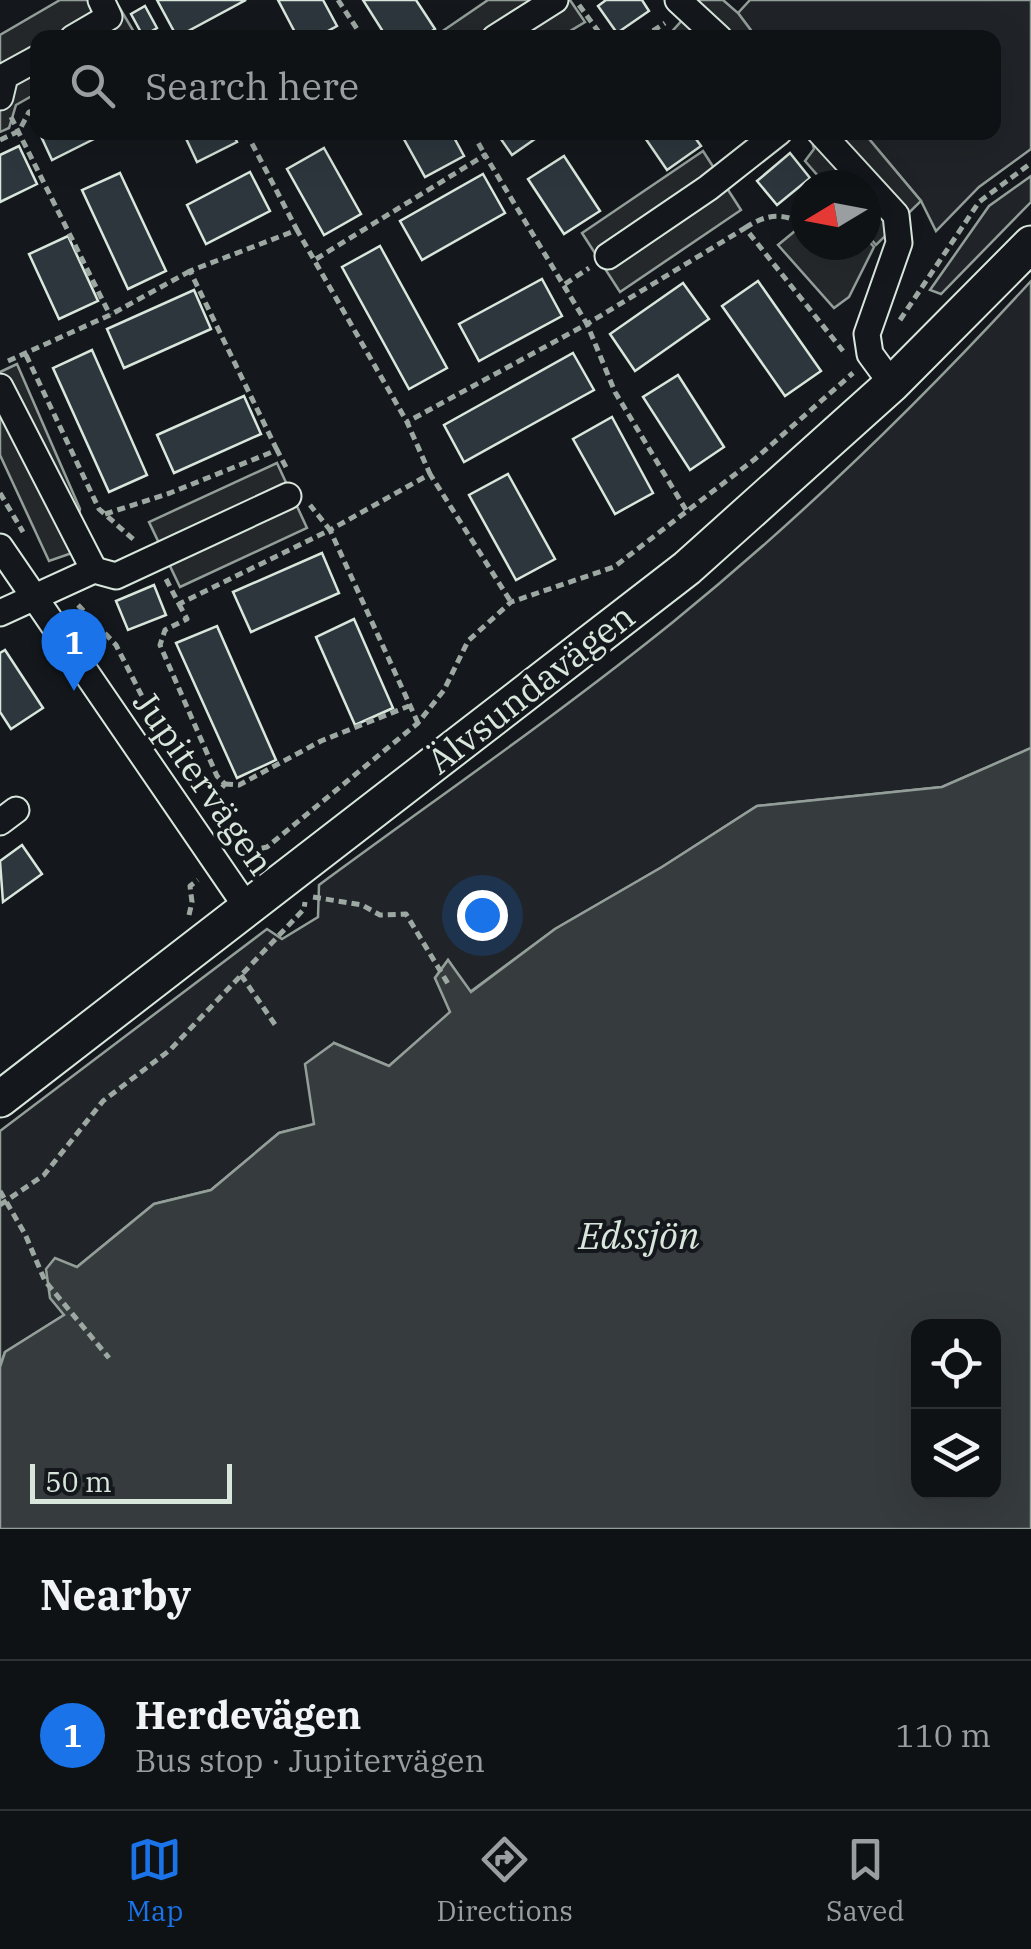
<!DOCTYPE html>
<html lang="en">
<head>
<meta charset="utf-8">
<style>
	:root { --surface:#0f1215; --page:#181b1e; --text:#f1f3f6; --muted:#9b9ea0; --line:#2f3234; --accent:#1a73e8 }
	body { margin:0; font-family:"IBM Plex Serif",serif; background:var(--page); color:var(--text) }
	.controls { position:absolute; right:30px; bottom:30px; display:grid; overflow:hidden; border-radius:20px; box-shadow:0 10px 40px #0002 }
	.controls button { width:90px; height:90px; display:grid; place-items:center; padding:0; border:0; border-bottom:2px solid var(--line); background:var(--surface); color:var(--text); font:50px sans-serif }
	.compass { position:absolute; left:791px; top:170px; width:90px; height:90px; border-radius:50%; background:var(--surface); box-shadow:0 10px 40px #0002; rotate:260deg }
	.scale { position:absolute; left:30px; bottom:25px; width:202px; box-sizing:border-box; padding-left:10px; border:5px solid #d8e6dc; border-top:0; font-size:28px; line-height:35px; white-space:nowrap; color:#d8e6dc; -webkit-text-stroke:8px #14181c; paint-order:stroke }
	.you { position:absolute; left:482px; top:915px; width:35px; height:35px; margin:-25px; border:8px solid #fff; border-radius:50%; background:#1a73e8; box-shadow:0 0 0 15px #1a73e833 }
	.badge { display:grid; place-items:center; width:65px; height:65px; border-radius:50%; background:var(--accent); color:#fff; font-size:32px; font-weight:700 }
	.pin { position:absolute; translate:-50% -82px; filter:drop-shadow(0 2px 5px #0008) }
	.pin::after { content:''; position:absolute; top:52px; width:35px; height:30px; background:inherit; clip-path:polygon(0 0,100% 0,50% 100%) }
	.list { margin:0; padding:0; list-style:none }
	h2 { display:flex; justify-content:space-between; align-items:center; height:130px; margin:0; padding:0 40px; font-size:42px }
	h2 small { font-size:32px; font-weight:400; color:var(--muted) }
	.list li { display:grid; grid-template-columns:65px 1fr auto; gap:30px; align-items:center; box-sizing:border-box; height:150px; padding:0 40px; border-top:2px solid var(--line) }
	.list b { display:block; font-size:38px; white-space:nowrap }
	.list p { margin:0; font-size:32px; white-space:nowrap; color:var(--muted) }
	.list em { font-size:32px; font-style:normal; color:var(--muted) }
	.icon { flex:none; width:55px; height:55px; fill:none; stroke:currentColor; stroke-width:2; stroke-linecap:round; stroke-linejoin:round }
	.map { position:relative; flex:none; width:1031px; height:1529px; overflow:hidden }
	.search { position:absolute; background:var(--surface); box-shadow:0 10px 40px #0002; left:30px; right:30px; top:30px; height:110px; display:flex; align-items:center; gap:25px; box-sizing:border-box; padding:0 35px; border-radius:20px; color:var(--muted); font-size:38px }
	.sheet { height:280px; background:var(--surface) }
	nav { display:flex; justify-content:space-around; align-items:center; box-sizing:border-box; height:140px; border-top:2px solid var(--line); background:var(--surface); font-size:28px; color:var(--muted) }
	nav a { display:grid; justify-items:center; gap:5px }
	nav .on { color:var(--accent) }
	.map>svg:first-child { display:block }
	.green { fill:#202428; stroke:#939e99; stroke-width:2.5 }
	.parking { fill:#24282b; stroke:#939e99; stroke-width:2.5 }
	.water { fill:#363b3e; stroke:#939e99; stroke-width:2.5; fill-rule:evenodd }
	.building { fill:#2c363c; stroke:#d8e6dc; stroke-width:2.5 }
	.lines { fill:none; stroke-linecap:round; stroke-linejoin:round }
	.street-casing { stroke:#d8e6dc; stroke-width:29 }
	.secondary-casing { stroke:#d8e6dc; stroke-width:39 }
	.path { stroke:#9da8a2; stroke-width:5; stroke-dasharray:8 5; stroke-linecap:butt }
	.street { stroke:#14181c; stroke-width:25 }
	.secondary { stroke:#14181c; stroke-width:35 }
	.labels { text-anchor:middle; stroke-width:8; stroke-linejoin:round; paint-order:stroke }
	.street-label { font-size:35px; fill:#d8e6dc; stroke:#14181c }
	.water-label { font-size:38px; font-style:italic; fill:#d8e6dc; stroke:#14181c }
</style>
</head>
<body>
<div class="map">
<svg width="1031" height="1529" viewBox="0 0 1031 1529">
	<rect width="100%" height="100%" fill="#14181c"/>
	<g class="green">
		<path d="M750,0H1031V149L979,187L936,231L921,201L864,133L994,132V38L756,37L738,13Z"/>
		<path d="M1031,176V202L941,294L930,290L989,206Z"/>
		<path d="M1031,281V748L942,787L757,806L662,867L555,929L470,992L448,960L435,978L451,1012L389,1066L334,1043L315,1124L279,1133L211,1190L154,1204L77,1267L64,1315L5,1352L0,1367V1131L267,929L282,939L318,917L319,885C437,798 559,714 673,622C801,518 920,402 1031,281Z"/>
	</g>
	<g class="parking">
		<path d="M60,0H115L137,37L38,38L37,93L16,105L9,128L0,132V35Z"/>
		<path d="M488,0H570L585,22L560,37H449L444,30Z"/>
		<path d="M666,0H723L738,13L756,37L666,38L685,17Z"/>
		<path d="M810,133H864L921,201L876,245L866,233V185H826L805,161L814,149Z"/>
		<path d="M703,151L741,210L620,292L582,233Z"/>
		<path d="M806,222V245H866V238L874,247L849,297L834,308L778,245Z"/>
		<path d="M17,364L80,509L72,553L49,561L0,455V372Z"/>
		<path d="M277,463L307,528L180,587L149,522Z"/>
	</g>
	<path class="water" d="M1031,748V1529H0V1367L5,1352L64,1315L50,1298L46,1269L55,1258L77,1267L154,1204L211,1190L279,1133L314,1124L305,1064L334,1043L389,1066L450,1012L435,978L448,960L471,992L555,929L662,867L757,806L942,787ZM918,1326H994V1492H918Z"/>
	<g class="building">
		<path d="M157,0H246L177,37Z"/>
		<path d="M278,0H323L337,26L315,38H298Z"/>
		<path d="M363,0H416L435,29L421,38H387Z"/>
		<path d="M606,0H642L649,11L617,33L598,6Z"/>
		<path d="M145,6L157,28L143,36L131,14Z"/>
		<path d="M39,132H108L52,160Z"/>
		<path d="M183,132H232L237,142L197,162Z"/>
		<path d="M400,132H451L464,156L425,177Z"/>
		<path d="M496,132H545L512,155Z"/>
		<path d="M641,132H691L701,146L667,170Z"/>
		<path d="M19,146L37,184L0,202V155Z"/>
		<path d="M324,148L361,214L324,235L287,169Z"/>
		<path d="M790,153L810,178L777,205L757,181Z"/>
		<path d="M564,156L600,211L564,234L528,179Z"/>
		<path d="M250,172L270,211L206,244L187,205Z"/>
		<path d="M120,173L166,271L128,289L82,190Z"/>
		<path d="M483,174L505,213L422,260L400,221Z"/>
		<path d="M68,236L98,301L59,319L29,254Z"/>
		<path d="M380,246L447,368L409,389L342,267Z"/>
		<path d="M542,279L562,316L479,361L459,324Z"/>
		<path d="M758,281L821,371L785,396L722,306Z"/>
		<path d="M683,283L709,319L635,371L610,334Z"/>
		<path d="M194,290L211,329L124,368L107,329Z"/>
		<path d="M92,350L147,475L109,492L53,368Z"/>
		<path d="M573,353L594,390L464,462L444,425Z"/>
		<path d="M678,375L724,447L690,470L643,397Z"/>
		<path d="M244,396L261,434L174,473L157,435Z"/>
		<path d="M612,417L653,493L615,514L573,439Z"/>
		<path d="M508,474L555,559L516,580L469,495Z"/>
		<path d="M322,553L339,593L251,632L233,592Z"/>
		<path d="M154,585L166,615L128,630L116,601Z"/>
		<path d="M354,619L393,708L355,725L316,637Z"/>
		<path d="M217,626L276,760L237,778L176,643Z"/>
		<path d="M5,650L43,708L11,729L0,712V653Z"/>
		<path d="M22,845L42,874L3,902L0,861Z"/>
	</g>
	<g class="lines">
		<defs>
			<g id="street">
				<path d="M678,0L719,38"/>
				<path d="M73,38L109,17L101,0"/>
				<path d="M495,38L555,0"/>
				<path d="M0,97L5,76L38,58"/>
				<path d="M820,132L896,215L899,243L867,334L870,354L892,384"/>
				<path d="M608,256L708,188L779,132"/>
				<path d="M0,387L94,570"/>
				<path d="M0,547L248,909"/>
				<path d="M0,613L94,570L116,576L288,496"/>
				<path d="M0,822L16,810"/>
			</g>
			<path id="secondary" d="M0,1099L687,568L892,384L1031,244"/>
		</defs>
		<use href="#street" class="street-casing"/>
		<use href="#secondary" class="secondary-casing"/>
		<g class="path">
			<path d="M338,0L363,38"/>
			<path d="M579,5L598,31"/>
			<path d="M587,38L598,31L603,38"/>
			<path d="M642,38L665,23"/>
			<path d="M11,117L110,315"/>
			<path d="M246,132L297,230"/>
			<path d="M472,132L485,155"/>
			<path d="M0,140L19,131L29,112L38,109"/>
			<path d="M745,228C766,214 785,211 806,227"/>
			<path d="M316,259L485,155L587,324L407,422"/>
			<path d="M565,284L589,268"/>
			<path d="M900,320L979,202L1031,163"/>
			<path d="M26,355L99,509L134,540"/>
			<path d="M8,361L110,315L190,271"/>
			<path d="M277,450L190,271L297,230L407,422L430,474"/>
			<path d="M0,493L23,532"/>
			<path d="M686,510L615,392L587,324L745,228L843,351"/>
			<path d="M105,514L170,493L277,450L288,471"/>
			<path d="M166,579L179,604L330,530L310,505"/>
			<path d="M179,604L187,619L165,630L160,645L217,776L225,784L209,803"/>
			<path d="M78,605L116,645L156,724"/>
			<path d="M418,723L330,530L430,474L511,602"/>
			<path d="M225,784L239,785L321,741L409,706"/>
			<path d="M238,844L249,851L267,847L418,723L444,690L468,641L511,602L614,567L755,459L853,373"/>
			<path d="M313,897L362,905L380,915L406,914L450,987"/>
			<path d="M189,915L192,902L190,886L198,880"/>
			<path d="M241,975L276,1026"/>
			<path d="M0,1191L25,1234L45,1281L109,1358"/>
			<path d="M0,1205L44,1175L103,1101L170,1050L304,909L305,902"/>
		</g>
		<use href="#street" class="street"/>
		<use href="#secondary" class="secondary"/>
	</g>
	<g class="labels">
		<g class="street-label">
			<text transform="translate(531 689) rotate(-38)" y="12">Älvsundavägen</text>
			<text transform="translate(203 783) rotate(55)" y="12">Jupitervägen</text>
		</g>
		<g class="water-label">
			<text x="639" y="1249">Edssjön</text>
		</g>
	</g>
</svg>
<div class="controls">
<button><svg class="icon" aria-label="locate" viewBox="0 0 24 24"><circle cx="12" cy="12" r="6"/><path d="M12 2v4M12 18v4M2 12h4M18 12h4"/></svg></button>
<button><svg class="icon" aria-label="layers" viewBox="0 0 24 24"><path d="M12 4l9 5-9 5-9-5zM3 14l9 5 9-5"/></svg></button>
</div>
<svg class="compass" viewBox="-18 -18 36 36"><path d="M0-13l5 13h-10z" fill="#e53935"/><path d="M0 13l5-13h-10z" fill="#9b9ea0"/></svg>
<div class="scale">50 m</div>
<div class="you"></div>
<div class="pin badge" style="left:74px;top:691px">1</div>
<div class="search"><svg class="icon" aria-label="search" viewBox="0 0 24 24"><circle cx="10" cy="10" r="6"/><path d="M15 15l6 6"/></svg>Search here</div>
</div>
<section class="sheet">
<h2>Nearby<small></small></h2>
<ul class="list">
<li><span class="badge">1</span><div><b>Herdevägen</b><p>Bus stop · Jupitervägen</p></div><em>110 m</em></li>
</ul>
</section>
<nav>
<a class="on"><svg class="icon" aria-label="map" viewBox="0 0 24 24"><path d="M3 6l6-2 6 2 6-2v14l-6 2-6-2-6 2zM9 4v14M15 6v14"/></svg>Map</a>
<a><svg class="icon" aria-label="directions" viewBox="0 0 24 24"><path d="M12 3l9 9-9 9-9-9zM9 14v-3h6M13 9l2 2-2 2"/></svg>Directions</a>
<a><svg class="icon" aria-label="saved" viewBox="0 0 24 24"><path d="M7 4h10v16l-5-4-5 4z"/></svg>Saved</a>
</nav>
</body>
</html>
